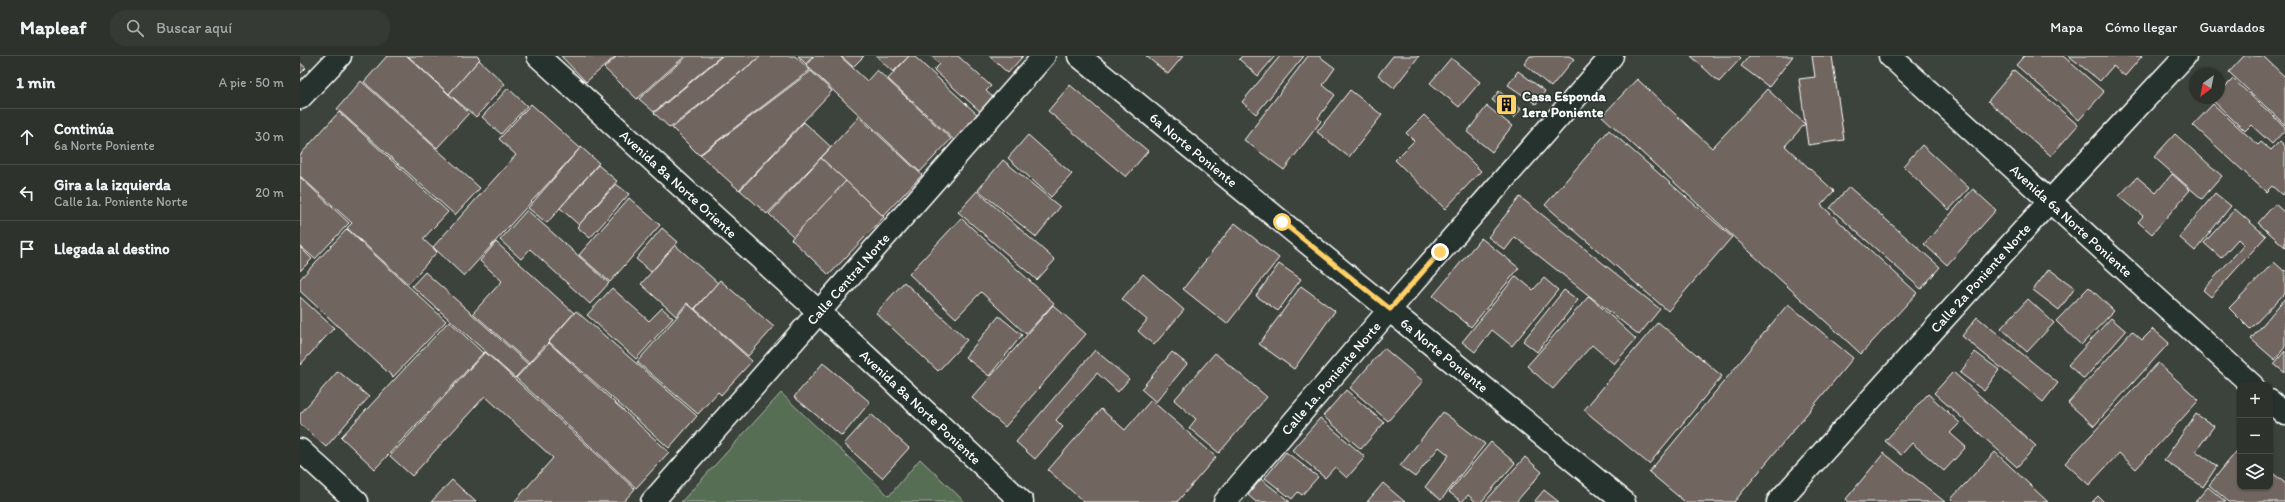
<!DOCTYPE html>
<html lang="es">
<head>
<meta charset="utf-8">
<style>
	:root { --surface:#2d322d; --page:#353a35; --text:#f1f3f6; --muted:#a7aaaa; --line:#484d49 }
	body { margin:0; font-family:Itim,sans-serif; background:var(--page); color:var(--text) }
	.controls { position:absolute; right:12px; bottom:12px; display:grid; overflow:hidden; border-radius:8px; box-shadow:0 1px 3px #0004 }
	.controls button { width:36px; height:36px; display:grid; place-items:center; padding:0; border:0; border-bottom:1px solid var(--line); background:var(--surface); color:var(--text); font:20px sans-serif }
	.compass { position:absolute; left:1889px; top:12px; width:36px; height:36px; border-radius:50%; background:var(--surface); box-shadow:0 1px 3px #0004; rotate:212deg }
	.stop { position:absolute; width:12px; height:12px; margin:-9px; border:3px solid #ffd166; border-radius:50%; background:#fff }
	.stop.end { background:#ffd166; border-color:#fff; box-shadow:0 1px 4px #0008 }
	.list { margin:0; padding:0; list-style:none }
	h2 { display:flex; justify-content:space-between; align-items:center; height:52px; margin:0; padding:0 16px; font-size:17px }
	h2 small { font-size:13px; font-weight:400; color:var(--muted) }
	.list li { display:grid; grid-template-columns:26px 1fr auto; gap:12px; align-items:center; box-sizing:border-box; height:56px; padding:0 16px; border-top:1px solid var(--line) }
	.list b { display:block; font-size:15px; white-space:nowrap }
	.list p { margin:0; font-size:13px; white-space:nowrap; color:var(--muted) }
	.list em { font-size:13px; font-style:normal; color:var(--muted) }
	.icon { flex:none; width:22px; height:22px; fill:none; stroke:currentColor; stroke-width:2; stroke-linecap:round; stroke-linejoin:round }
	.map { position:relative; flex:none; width:1985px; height:446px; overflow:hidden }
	header { display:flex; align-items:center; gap:24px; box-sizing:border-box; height:56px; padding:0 20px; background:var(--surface); border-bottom:1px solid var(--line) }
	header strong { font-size:19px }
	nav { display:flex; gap:22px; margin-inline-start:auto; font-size:14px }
	.search { width:280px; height:36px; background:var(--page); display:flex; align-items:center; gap:10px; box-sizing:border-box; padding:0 14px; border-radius:16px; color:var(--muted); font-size:15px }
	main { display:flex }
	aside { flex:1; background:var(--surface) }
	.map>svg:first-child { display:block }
	.green { fill:#576e52; stroke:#abb6a8 }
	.building { fill:#71655e; stroke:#fff }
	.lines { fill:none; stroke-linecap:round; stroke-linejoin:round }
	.minor-casing { stroke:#fff; stroke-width:25 }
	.tertiary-casing { stroke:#fff; stroke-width:25 }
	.secondary-casing { stroke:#fff; stroke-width:25 }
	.minor { stroke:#26332d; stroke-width:22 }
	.tertiary { stroke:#26332d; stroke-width:22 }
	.secondary { stroke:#26332d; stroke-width:22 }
	.route { stroke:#ffd166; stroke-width:5 }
	.labels { text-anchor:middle; stroke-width:3; stroke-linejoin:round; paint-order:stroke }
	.poi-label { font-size:14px; font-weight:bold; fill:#fff; stroke:#26332d; text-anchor:start }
	.street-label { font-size:14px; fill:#fff; stroke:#26332d }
</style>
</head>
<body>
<header>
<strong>Mapleaf</strong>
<div class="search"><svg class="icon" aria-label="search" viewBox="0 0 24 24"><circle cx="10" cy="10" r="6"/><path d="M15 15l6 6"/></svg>Buscar aquí</div>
<nav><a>Mapa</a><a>Cómo llegar</a><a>Guardados</a></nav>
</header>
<main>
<aside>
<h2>1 min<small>A pie · 50 m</small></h2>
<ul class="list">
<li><svg class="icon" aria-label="ahead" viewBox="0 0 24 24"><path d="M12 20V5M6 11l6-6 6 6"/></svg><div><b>Continúa</b><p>6a Norte Poniente</p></div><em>30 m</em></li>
<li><svg class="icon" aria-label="left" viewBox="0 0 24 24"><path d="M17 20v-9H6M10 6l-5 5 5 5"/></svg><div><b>Gira a la izquierda</b><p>Calle 1a. Poniente Norte</p></div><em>20 m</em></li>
<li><svg class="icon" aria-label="arrive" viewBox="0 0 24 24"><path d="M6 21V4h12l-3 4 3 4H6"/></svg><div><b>Llegada al destino</b></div></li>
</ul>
</aside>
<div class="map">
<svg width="1985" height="446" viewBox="0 0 1985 446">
	<rect width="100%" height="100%" fill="#3c423c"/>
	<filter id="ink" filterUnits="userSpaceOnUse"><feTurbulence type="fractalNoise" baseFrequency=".025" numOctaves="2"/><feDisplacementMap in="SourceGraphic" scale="8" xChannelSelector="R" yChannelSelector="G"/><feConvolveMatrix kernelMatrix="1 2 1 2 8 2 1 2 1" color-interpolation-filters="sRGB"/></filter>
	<g filter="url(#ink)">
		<path class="green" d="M481,337L589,440L620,403L665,446H381Z"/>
		<g class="building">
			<path d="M87,0H107L169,57L137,92L64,26Z"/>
			<path d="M108,0H177L180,3L149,38Z"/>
			<path d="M261,0H316L286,26Z"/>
			<path d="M317,0H385L337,43L304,12Z"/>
			<path d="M387,0H421L354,56L339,43Z"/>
			<path d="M422,0H461L370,72L354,57Z"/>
			<path d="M461,0H495L510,14L399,99L372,72Z"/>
			<path d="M498,0H513L506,8Z"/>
			<path d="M514,0H540L567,25L577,14L651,83L620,116L506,9Z"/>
			<path d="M541,0H564L553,11Z"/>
			<path d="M576,0H609L593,16Z"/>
			<path d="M609,0H614L678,59L654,84L588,23Z"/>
			<path d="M631,0H658L691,30L686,35L695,43L683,58L634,14L640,8Z"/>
			<path d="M689,0H723L708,17Z"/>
			<path d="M846,0H883L868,18Z"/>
			<path d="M942,0H975L958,20L939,3Z"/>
			<path d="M980,0H1004L956,58L942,46Z"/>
			<path d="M1008,0H1019L1035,12L1023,29L1035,39L1018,62L1021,65L984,114L944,84Z"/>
			<path d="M1093,0H1119L1094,32L1078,19Z"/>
			<path d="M1230,0H1269L1274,3L1251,31L1224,8Z"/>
			<path d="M1391,0H1439L1441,2L1419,26Z"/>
			<path d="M1449,0H1493L1469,31L1441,10Z"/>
			<path d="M1512,0H1532L1544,84L1508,89L1499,23L1515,21Z"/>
			<path d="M1724,0H1763L1804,36L1779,64L1716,9Z"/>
			<path d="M1769,0H1842L1825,20L1813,10L1800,25Z"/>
			<path d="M1944,0H1963L1985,21V69L1929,16Z"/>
			<path d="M1151,2L1180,26L1159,51L1130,27Z"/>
			<path d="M179,4L205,28L176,61L149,38Z"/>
			<path d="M0,7L6,12L0,18Z"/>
			<path d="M1714,14L1778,69L1751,100L1688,45Z"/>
			<path d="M511,15L532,35L439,134L400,99Z"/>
			<path d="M1218,15L1245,35L1236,48L1208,29Z"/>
			<path d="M1337,23L1412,92L1467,33L1505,68L1485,90L1534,135L1521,149L1617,237L1561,298L1302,60Z"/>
			<path d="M1933,23L1985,71V74L1972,88L1951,69L1945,75L1910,42H1919V37Z"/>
			<path d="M61,25L180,132L155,159L37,53Z"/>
			<path d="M770,29L848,95L826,121L748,55Z"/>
			<path d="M208,32L227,50L201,78L182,61Z"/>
			<path d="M1050,34L1082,59L1049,101L1017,76Z"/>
			<path d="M1199,35L1221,53L1214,62L1192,44Z"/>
			<path d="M231,48L280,92L164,220L133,191L216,99L199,83Z"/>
			<path d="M1913,48L1958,89L1961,86L1971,94L1980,85L1985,90V135L1982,139L1972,130L1966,136L1893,69Z"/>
			<path d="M1187,50L1212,70L1192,96L1167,76Z"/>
			<path d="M39,56L148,156L123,183L137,196L108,228L47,172L52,167L0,120V99Z"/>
			<path d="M1124,59L1181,115L1145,153L1095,104L1114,85L1106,77Z"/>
			<path d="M559,61L622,119L583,160L521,102Z"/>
			<path d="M504,66L531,91L467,158L440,134Z"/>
			<path d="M1309,74L1432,181L1368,255L1245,149Z"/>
			<path d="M1875,78L1922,120L1902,143L1854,101Z"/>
			<path d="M728,79L772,118L751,141L708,102Z"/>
			<path d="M1622,89L1669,132L1649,154L1603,110Z"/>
			<path d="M281,91L299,107L247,167L228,152Z"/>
			<path d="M521,102L546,125L494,181L469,158Z"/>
			<path d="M703,104L760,151L736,181L678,134Z"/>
			<path d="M298,109L317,125L279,169L260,152Z"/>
			<path d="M1872,118L1890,134L1852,178L1838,166L1843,160L1819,140L1837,121L1856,137Z"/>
			<path d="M0,121L49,167L15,203L0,190Z"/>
			<path d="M546,125L584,161L529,219L491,183Z"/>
			<path d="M316,128L329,138L290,182L277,171Z"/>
			<path d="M1549,131L1640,211L1621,233L1530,152Z"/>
			<path d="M1673,133L1696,154L1647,209L1624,188Z"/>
			<path d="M677,135L755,204L737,224L658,156Z"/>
			<path d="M1915,137L1931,150L1895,195L1879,181Z"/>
			<path d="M1220,141L1360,253L1339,279L1215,181L1205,194L1188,181Z"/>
			<path d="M329,142L360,169L310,226L279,199Z"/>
			<path d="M1975,148L1985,157V191L1958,167Z"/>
			<path d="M1935,153L1966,180L1911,241L1903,234L1944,189L1938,183L1921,202L1904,187Z"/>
			<path d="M227,154L309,227L290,248L230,193L221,203L200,184Z"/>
			<path d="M661,162L754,247L726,278L681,236L656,262L609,218Z"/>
			<path d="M935,167L979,202L927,268L883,233Z"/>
			<path d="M362,172L378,186L351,216L336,203Z"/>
			<path d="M47,173L146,265L93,321L0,235V223Z"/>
			<path d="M1181,182L1219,212L1171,271L1133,240Z"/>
			<path d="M196,186L274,257L229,307L173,257L202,225L180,205Z"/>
			<path d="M375,189L418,227L394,253L387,247L376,260L341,228Z"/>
			<path d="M0,191L12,203L0,215Z"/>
			<path d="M1974,206L1984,215L1985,214V237L1950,273L1929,252Z"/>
			<path d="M979,208L1001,223L978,255L956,240Z"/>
			<path d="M1749,213L1775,232L1759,254L1733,234Z"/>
			<path d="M125,216L228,308L215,322L112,230Z"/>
			<path d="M843,218L884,254L854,289L838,275L847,264L822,243Z"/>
			<path d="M1216,220L1233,234L1244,222L1258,234L1212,290L1192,274L1175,296L1162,286Z"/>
			<path d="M420,224L474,271L448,300L395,253Z"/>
			<path d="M604,226L667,284L638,315L576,257Z"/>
			<path d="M1001,230L1035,255L994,313L959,288Z"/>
			<path d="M1789,231L1814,255L1781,289L1756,265Z"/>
			<path d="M312,232L349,265L362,252L373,262L336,303L287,259Z"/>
			<path d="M1264,234L1278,244L1237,296L1223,285Z"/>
			<path d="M1289,240L1336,283L1314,308L1292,289L1253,333L1227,310Z"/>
			<path d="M0,241L34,272L0,309Z"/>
			<path d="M1985,242V291L1975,304L1951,283Z"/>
			<path d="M1728,243L1754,267L1727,296L1701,272Z"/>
			<path d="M388,248L452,305L421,339L418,336L398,358L337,306Z"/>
			<path d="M1488,248L1553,302L1434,446H1385L1349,416Z"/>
			<path d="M753,249L786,278L705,371L672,342Z"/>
			<path d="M276,255L397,360L369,392L249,286Z"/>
			<path d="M699,260L722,279L689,320L665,301Z"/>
			<path d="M1677,261L1758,327L1743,346L1662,280Z"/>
			<path d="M1811,262L1826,275L1784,323L1768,309Z"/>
			<path d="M149,265L183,297L75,413L41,381Z"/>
			<path d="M1358,266L1422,320L1349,408L1284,354Z"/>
			<path d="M1853,273L1869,287L1794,370L1768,347L1832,275L1842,284Z"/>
			<path d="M249,287L369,396L336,432L216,322Z"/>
			<path d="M1084,292L1123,325L1088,365L1050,332Z"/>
			<path d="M795,294L829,323L818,336L797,317L756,364L763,371L735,403L716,386Z"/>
			<path d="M1985,295V317L1974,308Z"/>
			<path d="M185,296L335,433L323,446H214L253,402L185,340L112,420L90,400Z"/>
			<path d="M872,296L887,308L856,346L841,333Z"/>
			<path d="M1675,296L1699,314L1684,335L1660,317Z"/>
			<path d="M915,297L967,341L919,397L889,372L896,363L874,344Z"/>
			<path d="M523,307L570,346L542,380L494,341Z"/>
			<path d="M1858,307L1899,344L1836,413L1819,397L1789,429L1765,407Z"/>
			<path d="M38,315L69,341L26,391L0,368V358Z"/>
			<path d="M1653,316L1736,390L1717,411L1634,337Z"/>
			<path d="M1046,334L1084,367L1061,393L1023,360Z"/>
			<path d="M1628,338L1660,367L1650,377L1666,391L1644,415L1612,387L1601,399L1585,385Z"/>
			<path d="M851,344L916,401L877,446H784L748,414L801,353L825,374Z"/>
			<path d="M1143,356L1185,388L1141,444L1125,431L1149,399L1139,391L1115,421L1100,410Z"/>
			<path d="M571,358L609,392L582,422L544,388Z"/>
			<path d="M1896,358L1914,370L1896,395L1917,410L1903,431L1864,404Z"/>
			<path d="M1020,362L1065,401L1047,422L1035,411L1025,422L992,394Z"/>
			<path d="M1191,386L1215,407L1181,446H1176L1168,439L1162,446L1149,436Z"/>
			<path d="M1940,391V431H1970V415L1985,427V446H1929L1909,429Z"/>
			<path d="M986,396L1018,421L1002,439L998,436L992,443L965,422Z"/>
			<path d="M1695,396L1748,446H1654L1651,443Z"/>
			<path d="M1584,397L1645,446H1549L1546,443Z"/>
			<path d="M1225,401L1242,416L1216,446H1185Z"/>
			<path d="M961,423L990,446H956L948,439Z"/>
			<path d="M152,424L176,446H131Z"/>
			<path d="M1083,427L1105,446H1067Z"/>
			<path d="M1908,431L1926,446H1895Z"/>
			<path d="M1244,434L1259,446H1234Z"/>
			<path d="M1798,440L1804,446H1792Z"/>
		</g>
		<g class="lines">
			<defs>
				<g id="minor">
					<path id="s1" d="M238,0L519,256"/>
					<path id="s2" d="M779,0L1324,446"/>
					<path id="s3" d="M1590,0L1952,329"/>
					<path d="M0,42L40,0"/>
					<path d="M1970,345L1985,358"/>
					<path d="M0,394L57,446"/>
				</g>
				<g id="tertiary">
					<path id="s4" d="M519,256L722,446"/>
					<path id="s5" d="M1478,446L1749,146L1885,0"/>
				</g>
				<g id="secondary">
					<path id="s6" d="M352,446L744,0"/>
					<path id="s7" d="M925,446L1090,253L1312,0"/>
				</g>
			</defs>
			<use href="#minor" class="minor-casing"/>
			<use href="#tertiary" class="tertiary-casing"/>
			<use href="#secondary" class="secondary-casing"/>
			<use href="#minor" class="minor"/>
			<use href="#tertiary" class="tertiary"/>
			<use href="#secondary" class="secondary"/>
		</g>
	</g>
	<g class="lines" filter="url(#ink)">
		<path class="route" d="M982,166L1090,253L1140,196"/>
	</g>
	<defs>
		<symbol id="building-square" viewBox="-11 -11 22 22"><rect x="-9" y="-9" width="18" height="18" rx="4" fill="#ffd166" stroke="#26332d"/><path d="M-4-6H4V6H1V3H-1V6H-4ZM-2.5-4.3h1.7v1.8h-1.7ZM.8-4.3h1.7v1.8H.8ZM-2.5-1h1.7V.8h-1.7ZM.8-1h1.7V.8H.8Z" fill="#111"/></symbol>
	</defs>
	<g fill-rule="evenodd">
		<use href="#building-square" x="1194" y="36" width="25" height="25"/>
	</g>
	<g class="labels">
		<g class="poi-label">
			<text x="1222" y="45">Casa Esponda<tspan x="1222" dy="16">1era Poniente</tspan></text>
		</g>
		<g class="street-label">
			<text dy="5" stroke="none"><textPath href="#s2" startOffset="148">6a Norte Poniente</textPath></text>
			<text dy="5" stroke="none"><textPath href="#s1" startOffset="190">Avenida 8a Norte Oriente</textPath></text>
			<text dy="5" stroke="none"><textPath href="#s3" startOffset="245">Avenida 6a Norte Poniente</textPath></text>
			<text dy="5" stroke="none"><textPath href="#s5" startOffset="302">Calle 2a Poniente Norte</textPath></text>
			<text dy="5" stroke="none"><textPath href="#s6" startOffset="297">Calle Central Norte</textPath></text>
			<text dy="5" stroke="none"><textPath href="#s2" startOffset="472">6a Norte Poniente</textPath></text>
			<text dy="5" stroke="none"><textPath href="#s7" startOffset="163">Calle 1a. Poniente Norte</textPath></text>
			<text dy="5" stroke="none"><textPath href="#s4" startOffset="139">Avenida 8a Norte Poniente</textPath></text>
		</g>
	</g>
</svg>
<div class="controls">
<button>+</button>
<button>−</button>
<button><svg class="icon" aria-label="layers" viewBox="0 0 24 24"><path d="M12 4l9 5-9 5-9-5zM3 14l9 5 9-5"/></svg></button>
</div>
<svg class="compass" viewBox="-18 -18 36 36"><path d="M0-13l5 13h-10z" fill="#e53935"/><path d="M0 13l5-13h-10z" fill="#a7aaaa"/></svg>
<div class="stop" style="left:982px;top:166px"></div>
<div class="stop end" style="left:1140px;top:196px"></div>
</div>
</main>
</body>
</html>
